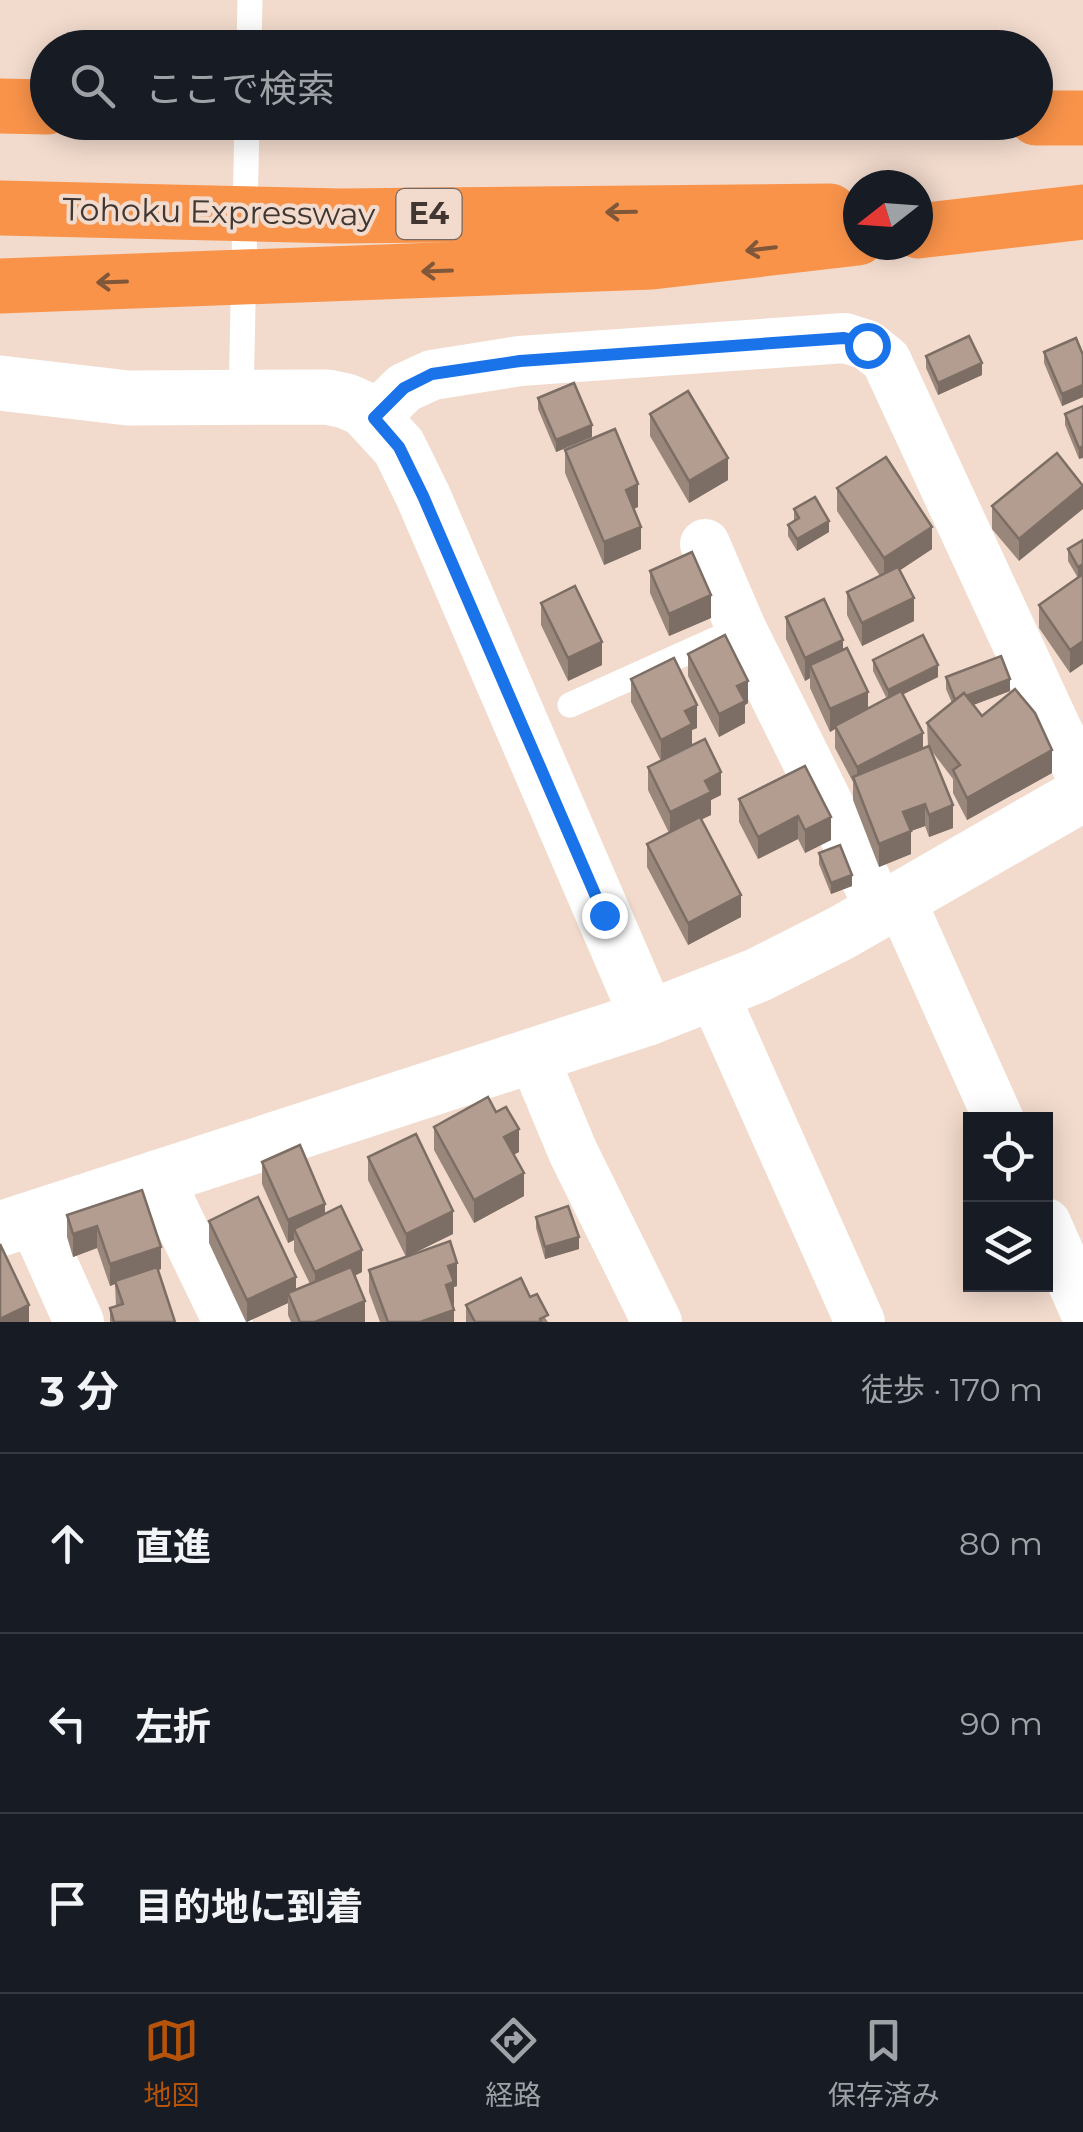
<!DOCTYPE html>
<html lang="ja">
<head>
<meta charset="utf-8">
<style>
	:root { --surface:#171b24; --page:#242831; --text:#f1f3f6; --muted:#9ea1a6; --line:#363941; --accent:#b45309 }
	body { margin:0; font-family:Montserrat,"Noto Sans JP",sans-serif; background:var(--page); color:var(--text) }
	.controls { position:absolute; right:30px; bottom:30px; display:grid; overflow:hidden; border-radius:0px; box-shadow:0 5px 25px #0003 }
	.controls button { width:90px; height:90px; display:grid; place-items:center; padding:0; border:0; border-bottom:2px solid var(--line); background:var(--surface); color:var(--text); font:50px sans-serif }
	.compass { position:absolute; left:843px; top:170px; width:90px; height:90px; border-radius:50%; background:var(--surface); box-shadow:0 5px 25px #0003; rotate:253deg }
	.stop { position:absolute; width:30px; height:30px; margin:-22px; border:8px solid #1a73e8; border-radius:50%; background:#fff }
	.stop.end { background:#1a73e8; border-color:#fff; box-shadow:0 2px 10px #0008 }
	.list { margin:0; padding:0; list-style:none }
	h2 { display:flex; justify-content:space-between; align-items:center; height:130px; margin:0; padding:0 40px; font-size:42px }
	h2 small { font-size:32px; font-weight:400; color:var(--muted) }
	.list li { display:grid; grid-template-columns:65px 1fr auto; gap:30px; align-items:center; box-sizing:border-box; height:180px; padding:0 40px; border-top:2px solid var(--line) }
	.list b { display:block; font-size:38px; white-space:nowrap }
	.list em { font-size:32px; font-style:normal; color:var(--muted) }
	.icon { flex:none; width:55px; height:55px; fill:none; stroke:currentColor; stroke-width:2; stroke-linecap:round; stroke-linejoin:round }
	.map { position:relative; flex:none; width:1083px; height:1322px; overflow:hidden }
	.search { position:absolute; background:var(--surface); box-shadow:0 5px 25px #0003; left:30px; right:30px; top:30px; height:110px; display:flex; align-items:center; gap:25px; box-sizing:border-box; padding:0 35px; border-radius:55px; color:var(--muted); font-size:38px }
	.sheet { height:670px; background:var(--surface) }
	nav { display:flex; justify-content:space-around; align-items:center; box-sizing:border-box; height:140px; border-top:2px solid var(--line); background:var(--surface); font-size:28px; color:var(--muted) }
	nav a { display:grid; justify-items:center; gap:5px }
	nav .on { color:var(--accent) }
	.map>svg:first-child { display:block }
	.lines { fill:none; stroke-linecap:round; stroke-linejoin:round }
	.lane { stroke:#fff; stroke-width:25 }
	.street { stroke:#fff; stroke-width:50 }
	.secondary { stroke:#fff; stroke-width:55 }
	.highway { stroke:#f9934a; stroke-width:55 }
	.wall { fill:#99877c }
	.shaded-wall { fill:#7d6e65 }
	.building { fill:#b29d90; stroke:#7d6e65; stroke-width:2.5 }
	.oneway { stroke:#81573a }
	.route { stroke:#1a73e8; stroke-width:12 }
	.labels { text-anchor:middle; stroke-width:8; stroke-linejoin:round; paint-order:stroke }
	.shield { fill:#f2dbcd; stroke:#756860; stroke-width:2.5 }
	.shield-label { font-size:30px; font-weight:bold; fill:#403732 }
	.street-label { font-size:32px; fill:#403732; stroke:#f2dbcd }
</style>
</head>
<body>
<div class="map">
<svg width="1083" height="1322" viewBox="0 0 1083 1322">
	<rect width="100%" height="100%" fill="#f2dbcd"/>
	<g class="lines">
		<g class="lane">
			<path d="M249,48L250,0"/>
			<path d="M241,399L247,122"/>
			<path d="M570,705L741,628"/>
		</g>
		<g class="street">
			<path d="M374,418L404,388L432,375L520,361L845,338L867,345L886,360L1058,732L1083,778"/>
			<path d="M705,544L741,628L881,910"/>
			<path d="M900,899L999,1120"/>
			<path d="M713,993L860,1322"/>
			<path d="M533,1056L573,1152L657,1322"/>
			<path d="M157,1175L228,1322"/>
			<path d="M32,1217L79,1322"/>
			<path d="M1046,1223L1083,1307"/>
		</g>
		<g class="secondary">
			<path d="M0,383L128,398L327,397L346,401L364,409L399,447L423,496L648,1018"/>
			<path d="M0,1229L648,1018L758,975L841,933L1083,794"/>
		</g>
		<g class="highway">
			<path d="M0,106L48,107"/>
			<path d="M1036,118H1083"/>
			<path d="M0,208L340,216L830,211"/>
			<path d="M918,231L1083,212"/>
			<path d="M0,286L652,262L858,238"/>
		</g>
	</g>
	<g class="wall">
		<path d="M1044,352L1083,355V397L1062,406L1044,363Z"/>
		<path d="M926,356L982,375L938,395L926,368Z"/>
		<path d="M538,398L592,437L556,452L538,409Z"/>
		<path d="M1083,406L1079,459L1065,425V414Z"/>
		<path d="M650,414L728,480L689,503L650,436Z"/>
		<path d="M565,450L638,507L634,509L641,549L604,565L565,473Z"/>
		<path d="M1057,453L1019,561L992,529V506Z"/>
		<path d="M837,488L932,549L900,570L914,621L862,646L847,615V592L880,576L837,511Z"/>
		<path d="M794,509L829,532L797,551L788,536V525L794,521Z"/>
		<path d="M1083,540L1070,673L1039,628V605L1078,578L1068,561V549Z"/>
		<path d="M650,571L711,618L669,636L650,593Z"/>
		<path d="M541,603L602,665L568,681L541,625Z"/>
		<path d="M786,617L843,650L868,709L887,699L873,671V660L938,677L903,694L923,749L928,747L927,723L952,703L946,689V677L1010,691L973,705L982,716L1052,773L967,820L953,793V779L931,750L953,828L929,837L925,826L911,831V854L879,867L853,800V782L835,748V729L830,732L810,688V678L805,681L786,639Z"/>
		<path d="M688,654L748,703L745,705V723L719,737L688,676Z"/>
		<path d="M631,679L697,728L692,730V746L721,795L711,800V815L701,819L741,917L688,945L647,867V844L669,833L648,790V767L661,761L631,702Z"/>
		<path d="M805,766L831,840L805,853L798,839L758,859L739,822V799Z"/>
		<path d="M819,853L852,886L831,894L819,864Z"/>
		<path d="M434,1127L519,1152L514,1154L524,1196L474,1223L434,1150Z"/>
		<path d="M368,1157L453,1234L408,1256L457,1286L454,1287V1305H452L454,1322H380L369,1292V1270L406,1257L368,1180Z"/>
		<path d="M262,1162L325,1213L362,1272L354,1276L365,1322H291L288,1315V1303L246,1322L209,1243V1221L296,1289L310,1284L294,1251V1240L288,1243L262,1184Z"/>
		<path d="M142,1190L161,1269L158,1270L175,1322H110V1308L116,1306L115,1284L110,1286L97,1248L73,1257L67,1237V1215Z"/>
		<path d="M536,1217L579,1249L545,1259L536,1228Z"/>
		<path d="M530,1297L548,1322H466V1305Z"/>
	</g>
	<g class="shaded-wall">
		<path d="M982,363V375L938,395V383Z"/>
		<path d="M1083,385V397L1062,406V394Z"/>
		<path d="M592,425V437L556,452V440Z"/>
		<path d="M1083,446V458L1079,459V448Z"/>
		<path d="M728,458V480L689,503V481Z"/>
		<path d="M638,484V507L626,512V490Z"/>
		<path d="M1083,486V509L1019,561V539Z"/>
		<path d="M829,521V532L797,551V539Z"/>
		<path d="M641,527V549L604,565V542Z"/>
		<path d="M932,527V549L884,581V558Z"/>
		<path d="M1083,564V576L1078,578V567Z"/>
		<path d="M711,595V618L669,636V614Z"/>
		<path d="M914,598V621L862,646V623Z"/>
		<path d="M843,640V662L810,665V678L805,681V658Z"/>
		<path d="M1083,641V664L1070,673V650Z"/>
		<path d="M602,642V665L568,681V658Z"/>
		<path d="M938,665V677L888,702V690Z"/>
		<path d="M1010,679V691L955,712V700Z"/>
		<path d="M748,681V703L745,705V723L719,737V714L737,686Z"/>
		<path d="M868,692V714L835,726V729L830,732V709Z"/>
		<path d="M697,705V728L692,730V746L661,762V740L685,711Z"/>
		<path d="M923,733V756L857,790V767Z"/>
		<path d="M1052,750V773L967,820V798Z"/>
		<path d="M721,772V795L711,800V815L670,835V812L705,781Z"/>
		<path d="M925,804V826L911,831V854L879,867V844L903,812Z"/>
		<path d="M953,805V828L929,837V815Z"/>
		<path d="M798,816V839L758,859V837Z"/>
		<path d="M831,817V840L805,853V830Z"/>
		<path d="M852,875V886L831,894V883Z"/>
		<path d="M741,895V917L688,945V923Z"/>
		<path d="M519,1129V1152L504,1160V1137Z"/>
		<path d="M524,1173V1196L474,1223V1200Z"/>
		<path d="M325,1204V1226L294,1229V1240L288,1243V1220Z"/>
		<path d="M453,1211V1234L406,1257V1234Z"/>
		<path d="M97,1226V1248L73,1257V1234Z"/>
		<path d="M579,1237V1249L545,1259V1247Z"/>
		<path d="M161,1247V1269L116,1284L115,1281V1284L110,1286V1264Z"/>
		<path d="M362,1250V1272L315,1295V1272Z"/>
		<path d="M457,1263V1286L454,1287V1305L446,1308V1285L448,1266Z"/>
		<path d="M296,1277V1299L288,1293V1303L247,1322V1300Z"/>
		<path d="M365,1301V1322H315Z"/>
		<path d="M29,1305V1322H0V1319Z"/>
		<path d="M454,1310V1322H420Z"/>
	</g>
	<g class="building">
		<path d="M969,336L982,363L938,383L926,356Z"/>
		<path d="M1076,338L1083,355V385L1062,394L1044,352Z"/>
		<path d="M574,383L592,425L556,440L538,398Z"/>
		<path d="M688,391L728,458L689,481L650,414Z"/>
		<path d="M1083,406V446L1079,448L1065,414Z"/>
		<path d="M615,429L638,484L626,490L641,527L604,542L565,450Z"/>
		<path d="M1057,453L1083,486L1019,539L992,506Z"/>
		<path d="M886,457L932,527L884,558L837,488Z"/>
		<path d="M815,497L829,521L797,539L788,525L799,518L794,509Z"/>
		<path d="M1083,540V564L1078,567L1068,549Z"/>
		<path d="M692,552L711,595L669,614L650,571Z"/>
		<path d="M898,567L914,598L862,623L847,592Z"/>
		<path d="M1083,574V641L1070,650L1039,605Z"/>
		<path d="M575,586L602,642L568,658L541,603Z"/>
		<path d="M824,599L843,640L805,658L786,617Z"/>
		<path d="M725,635L748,681L737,686L745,701L719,714L688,654Z"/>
		<path d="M923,635L938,665L888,690L873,660Z"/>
		<path d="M847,648L868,692L830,709L810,665Z"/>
		<path d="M1001,656L1010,679L966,696L964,693L955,700L946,677Z"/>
		<path d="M674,658L697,705L685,711L692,724L661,740L631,679Z"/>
		<path d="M1015,689L1035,713L1052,750L967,798L953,770L960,765L927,723L964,693L982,716Z"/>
		<path d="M901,691L923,733L857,767L835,726Z"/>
		<path d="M705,739L721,772L705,781L711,792L670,812L648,767Z"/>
		<path d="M929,746L953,805L929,815L925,804L903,812L911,831L879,844L853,777Z"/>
		<path d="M805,766L831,817L805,830L798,816L758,837L739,799Z"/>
		<path d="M700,817L741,895L688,923L647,844Z"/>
		<path d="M840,845L852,875L831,883L819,853Z"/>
		<path d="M488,1097L496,1112L506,1107L519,1129L504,1137L524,1173L474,1200L434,1127Z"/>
		<path d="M416,1134L453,1211L406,1234L368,1157Z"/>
		<path d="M300,1145L325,1204L288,1220L262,1162Z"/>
		<path d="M142,1190L161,1247L110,1264L97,1226L73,1234L67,1215Z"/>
		<path d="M258,1197L296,1277L247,1300L209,1221Z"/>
		<path d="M341,1206L362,1250L315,1272L294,1229Z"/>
		<path d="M568,1206L579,1237L545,1247L536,1217Z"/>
		<path d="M450,1241L457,1263L448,1266L454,1282L446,1285L454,1310L420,1322H388L369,1270Z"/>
		<path d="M0,1244L29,1305L0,1319Z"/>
		<path d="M157,1267L175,1322H114L110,1308L123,1304L115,1281Z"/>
		<path d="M351,1267L365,1301L315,1322H300L288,1293Z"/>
		<path d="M521,1278L530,1297L537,1294L548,1315L540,1319L541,1322H475L466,1305Z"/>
	</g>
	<defs><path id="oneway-shaft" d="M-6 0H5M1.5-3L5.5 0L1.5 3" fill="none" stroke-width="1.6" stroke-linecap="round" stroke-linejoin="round" transform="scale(2.5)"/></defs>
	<g class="oneway">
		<use href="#oneway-shaft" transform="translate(621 212) rotate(179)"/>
		<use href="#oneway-shaft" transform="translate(761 249) rotate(173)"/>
		<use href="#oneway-shaft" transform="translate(437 271) rotate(178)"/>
		<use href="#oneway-shaft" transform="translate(112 282) rotate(178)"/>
	</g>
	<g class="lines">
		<path class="route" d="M604,915L423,496L399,447L374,418L404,388L432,374L520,361L844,338L867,345"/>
	</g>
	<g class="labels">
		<rect class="shield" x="396.5" y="189" width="65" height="50" rx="8"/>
		<g class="shield-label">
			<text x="429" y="224">E4</text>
		</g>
		<g class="street-label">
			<text transform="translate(219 212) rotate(1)" y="11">Tohoku Expressway</text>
		</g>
	</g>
</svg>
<div class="controls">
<button><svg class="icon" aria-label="locate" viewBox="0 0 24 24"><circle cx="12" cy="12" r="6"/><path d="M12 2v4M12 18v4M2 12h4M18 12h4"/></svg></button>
<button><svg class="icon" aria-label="layers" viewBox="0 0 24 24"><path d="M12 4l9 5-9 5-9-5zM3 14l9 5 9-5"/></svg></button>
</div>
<svg class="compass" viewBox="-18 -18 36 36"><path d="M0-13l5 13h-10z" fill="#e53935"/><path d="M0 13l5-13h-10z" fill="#9ea1a6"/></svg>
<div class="stop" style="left:867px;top:345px"></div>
<div class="stop end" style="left:604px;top:915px"></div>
<div class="search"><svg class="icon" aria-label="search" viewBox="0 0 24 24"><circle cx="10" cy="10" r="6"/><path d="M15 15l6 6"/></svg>ここで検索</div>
</div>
<section class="sheet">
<h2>3 分<small>徒歩 · 170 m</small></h2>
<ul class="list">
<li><svg class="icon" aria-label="ahead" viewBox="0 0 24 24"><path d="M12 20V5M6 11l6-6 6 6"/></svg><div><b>直進</b></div><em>80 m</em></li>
<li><svg class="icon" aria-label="left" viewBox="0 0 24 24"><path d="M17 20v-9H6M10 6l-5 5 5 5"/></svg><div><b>左折</b></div><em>90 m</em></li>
<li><svg class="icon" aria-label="arrive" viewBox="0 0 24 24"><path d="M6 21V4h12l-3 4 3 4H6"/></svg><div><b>目的地に到着</b></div></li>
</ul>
</section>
<nav>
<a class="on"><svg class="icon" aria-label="map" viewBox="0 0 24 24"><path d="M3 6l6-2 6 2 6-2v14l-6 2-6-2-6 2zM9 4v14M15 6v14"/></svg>地図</a>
<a><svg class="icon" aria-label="directions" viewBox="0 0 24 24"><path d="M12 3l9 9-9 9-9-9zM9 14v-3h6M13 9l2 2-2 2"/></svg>経路</a>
<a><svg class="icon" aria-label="saved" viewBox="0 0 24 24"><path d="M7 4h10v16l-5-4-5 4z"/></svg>保存済み</a>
</nav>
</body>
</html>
